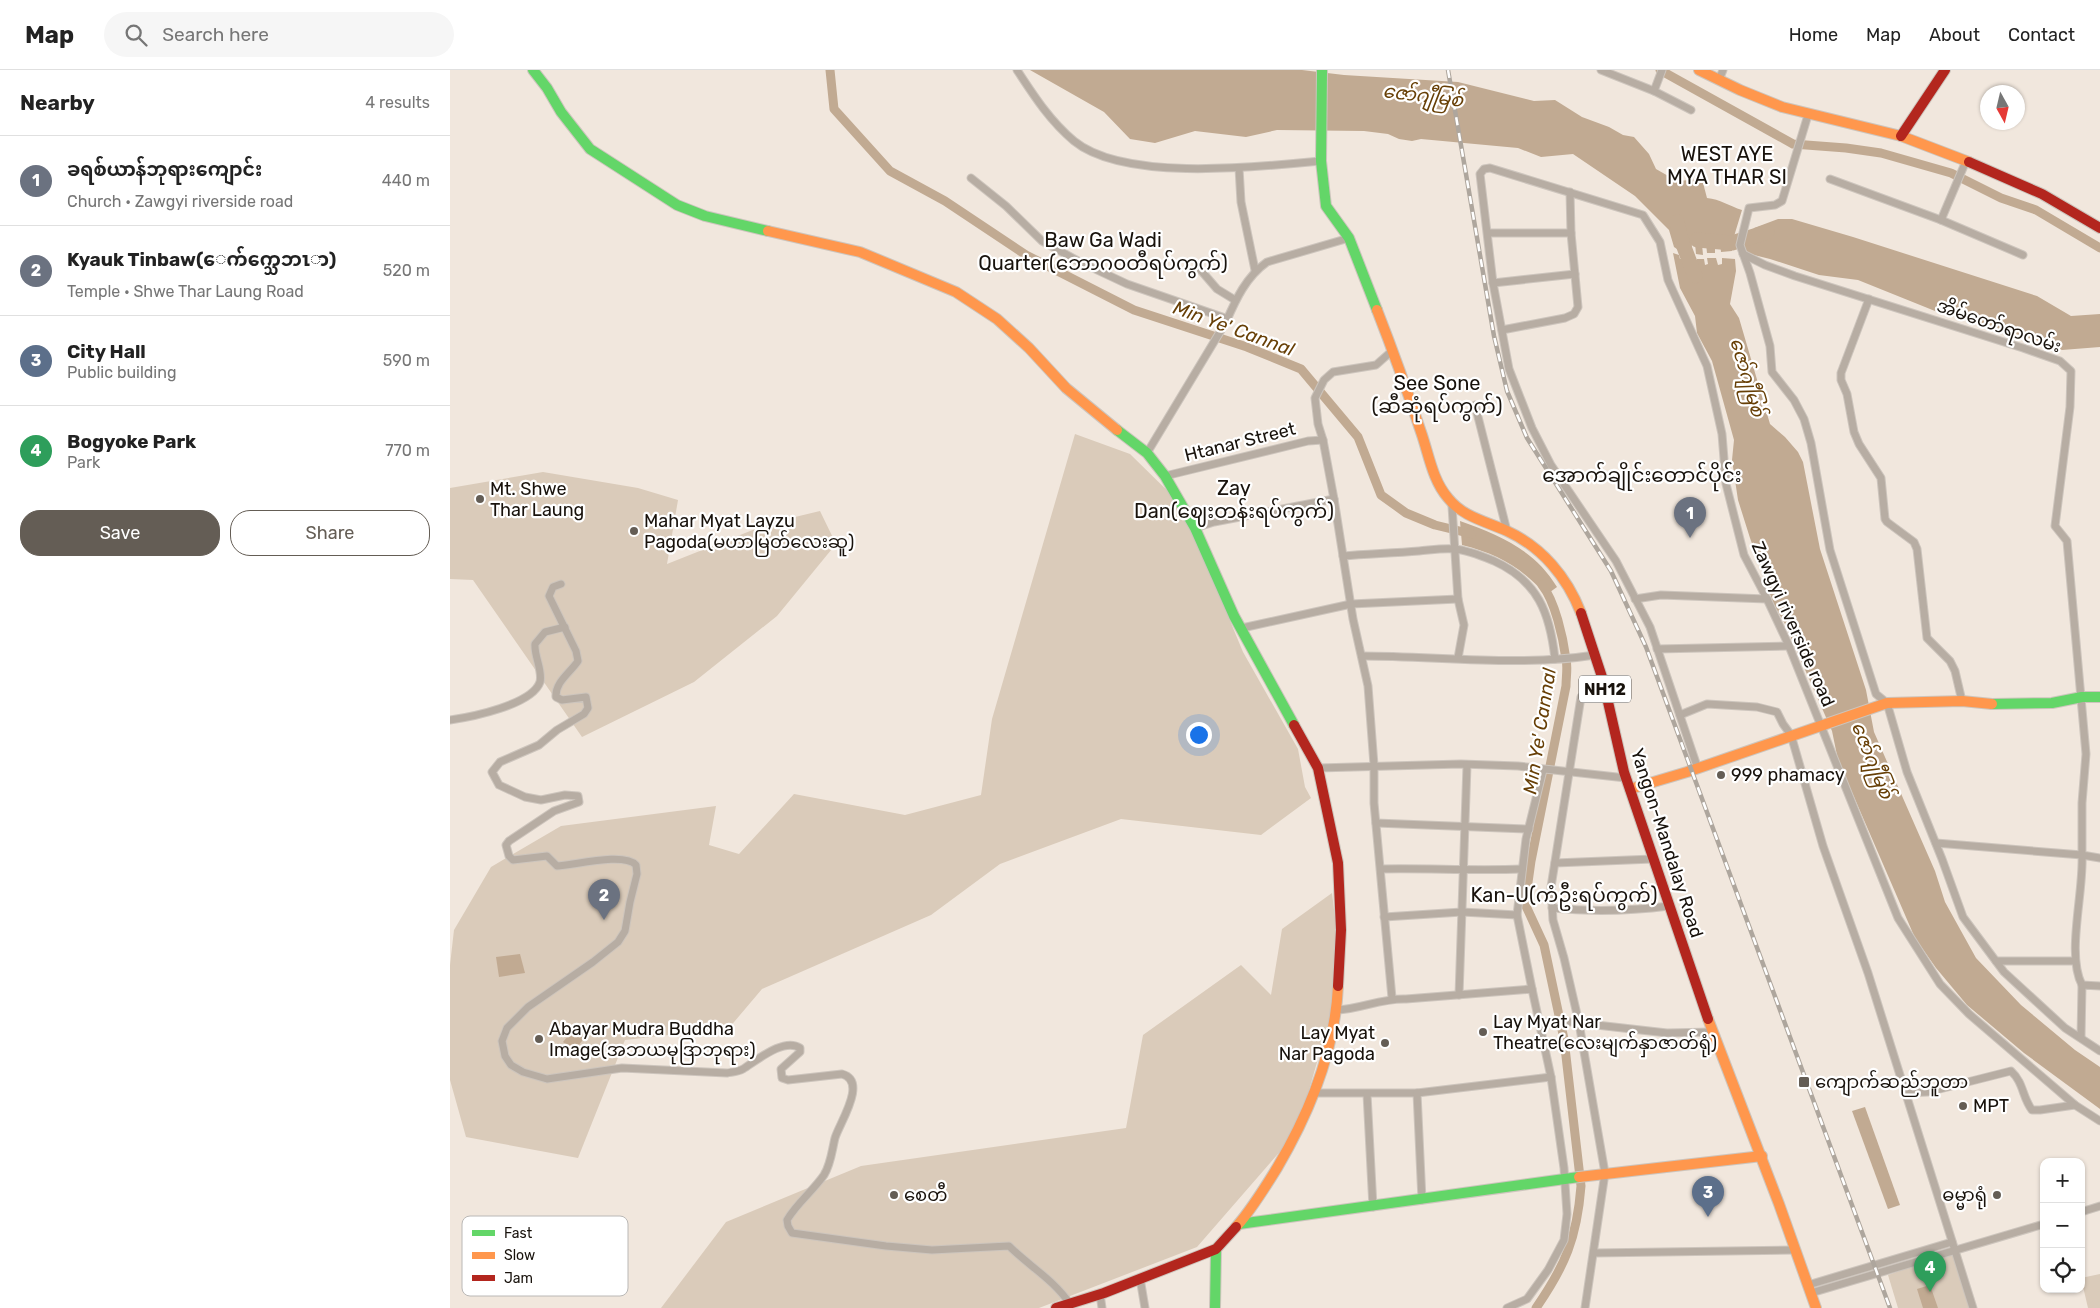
<!DOCTYPE html>
<html lang="en">
<head>
<meta charset="utf-8">
<style>
	:root { --surface:#fff; --page:#f6f6f6; --text:#222; --muted:#767676; --line:#e0e0e0; --accent:#645d55 }
	body { margin:0; font-family:Rubik,"Noto Sans Myanmar",sans-serif; background:var(--page); color:var(--text) }
	.controls { position:absolute; right:15px; bottom:15px; display:grid; overflow:hidden; border-radius:10px; box-shadow:0 1px 4px #0004 }
	.controls button { width:45px; height:45px; display:grid; place-items:center; padding:0; border:0; border-bottom:1px solid var(--line); background:var(--surface); color:var(--text); font:25px sans-serif }
	.compass { position:absolute; left:1530px; top:15px; width:45px; height:45px; border-radius:50%; background:var(--surface); box-shadow:0 1px 4px #0004; rotate:172deg }
	.you { position:absolute; left:748px; top:664px; width:18px; height:18px; margin:-12px; border:4px solid #fff; border-radius:50%; background:#1a73e8; box-shadow:0 0 0 8px #1a73e833 }
	.badge { display:grid; place-items:center; width:32px; height:32px; border-radius:50%; background:var(--accent); color:#fff; font-size:16px; font-weight:700 }
	.pin { position:absolute; translate:-50% -41px; filter:drop-shadow(0 1px 2px #0008) }
	.pin::after { content:''; position:absolute; top:26px; width:18px; height:15px; background:inherit; clip-path:polygon(0 0,100% 0,50% 100%) }
	.list { margin:0; padding:0; list-style:none }
	h2 { display:flex; justify-content:space-between; align-items:center; height:65px; margin:0; padding:0 20px; font-size:21px }
	h2 small { font-size:16px; font-weight:400; color:var(--muted) }
	.list li { display:grid; grid-template-columns:32px 1fr auto; gap:15px; align-items:center; box-sizing:border-box; height:90px; padding:0 20px; border-top:1px solid var(--line) }
	.list b { display:block; font-size:19px; white-space:nowrap }
	.list p { margin:0; font-size:16px; white-space:nowrap; color:var(--muted) }
	.list em { font-size:16px; font-style:normal; color:var(--muted) }
	.actions { display:flex; gap:10px; padding:15px 20px }
	.actions a { flex:1; padding:11px 0; border:1px solid var(--accent); border-radius:20px; text-align:center; font-size:18px; color:var(--accent) }
	.actions .main { background:var(--accent); color:#fff }
	.icon { flex:none; width:28px; height:28px; fill:none; stroke:currentColor; stroke-width:2; stroke-linecap:round; stroke-linejoin:round }
	.map { position:relative; flex:none; width:1650px; height:1238px; overflow:hidden }
	header { display:flex; align-items:center; gap:30px; box-sizing:border-box; height:70px; padding:0 25px; background:var(--surface); border-bottom:1px solid var(--line) }
	header strong { font-size:24px }
	nav { display:flex; gap:28px; margin-inline-start:auto; font-size:18px }
	.search { width:350px; height:45px; background:var(--page); display:flex; align-items:center; gap:12px; box-sizing:border-box; padding:0 18px; border-radius:28px; color:var(--muted); font-size:19px }
	main { display:flex }
	aside { flex:1; background:var(--surface) }
	.map>svg:first-child { display:block }
	.green { fill:#dacbba }
	.water { fill:#c1aa92 }
	.lines { fill:none; stroke-linecap:round; stroke-linejoin:round }
	.canal { stroke:#c1aa92; stroke-width:9 }
	.river { stroke:#c1aa92; stroke-width:15 }
	.street-casing { stroke:#cdc5bd; stroke-width:9 }
	.fast-casing { stroke:#cdc5bd; stroke-width:12 }
	.slow-casing { stroke:#cdc5bd; stroke-width:12 }
	.jam-casing { stroke:#cdc5bd; stroke-width:12 }
	.street { stroke:#b7ada3; stroke-width:7 }
	.fast { stroke:#63d668; stroke-width:10 }
	.slow { stroke:#ff974d; stroke-width:10 }
	.jam { stroke:#b3261e; stroke-width:10 }
	.rail-casing { stroke:#aea69d; stroke-width:4.5 }
	.rail { stroke:#fff; stroke-width:2.5; stroke-dasharray:8; stroke-linecap:butt }
	.poi-dot { fill:#645d55; stroke:#fff; stroke-width:2 }
	.labels { text-anchor:middle; stroke-width:4.5; stroke-linejoin:round; paint-order:stroke }
	.shield { fill:#fff; stroke:#5d5955; stroke-width:1 }
	.shield-label { font-size:16px; font-weight:bold; fill:#18120c }
	.street-label { font-size:18px; fill:#18120c; stroke:#fff }
	.poi-label { font-size:18px; fill:#18120c; stroke:#fff; text-anchor:start }
	.water-label { font-size:19px; font-style:italic; fill:#673f06; stroke:#fff }
	.quarter-label { font-size:20px; fill:#18120c; stroke:#fff }
	.key { fill:#fff; stroke:#bab8b6; stroke-width:1 }
	.key-label { font-size:14px; fill:#18120c }
</style>
</head>
<body>
<header>
<strong>Map</strong>
<div class="search"><svg class="icon" aria-label="search" viewBox="0 0 24 24"><circle cx="10" cy="10" r="6"/><path d="M15 15l6 6"/></svg>Search here</div>
<nav><a>Home</a><a>Map</a><a>About</a><a>Contact</a></nav>
</header>
<main>
<aside>
<h2>Nearby<small>4 results</small></h2>
<ul class="list">
<li><span class="badge" style="background:#6b7280">1</span><div><b>ခရစ်ယာန်ဘုရားကျောင်း</b><p>Church · Zawgyi riverside road</p></div><em>440 m</em></li>
<li><span class="badge" style="background:#6b7280">2</span><div><b>Kyauk Tinbaw(ေက်က္သေဘၤာ)</b><p>Temple · Shwe Thar Laung Road</p></div><em>520 m</em></li>
<li><span class="badge" style="background:#5c6f8a">3</span><div><b>City Hall</b><p>Public building</p></div><em>590 m</em></li>
<li><span class="badge" style="background:#2e9e5b">4</span><div><b>Bogyoke Park</b><p>Park</p></div><em>770 m</em></li>
</ul>
<div class="actions"><a class="main">Save</a><a>Share</a></div>
</aside>
<div class="map">
<svg width="1650" height="1238" viewBox="0 0 1650 1238">
	<rect width="100%" height="100%" fill="#f1e7dd"/>
	<g class="green">
		<path d="M625,364L680,384L732,435L793,582L848,679L855,717L861,728L811,765L671,749L550,794L481,845L312,919L279,958L175,970L128,1088L16,1067L0,1010V895L4,860L41,797L111,756L266,736L259,775L289,784L344,724L455,745L531,725L542,649Z"/>
		<path d="M93,402L188,418L228,430L217,494L320,453L370,441L386,474L327,546L244,612L132,667L23,510L0,509V418Z"/>
		<path d="M882,823L892,905L847,1062L747,1177L589,1238H211L276,1152L411,1096L676,1058L693,965L791,895L821,925L832,859Z"/>
		<path d="M1504,1181L1523,1238H1448L1438,1205Z"/>
		<path d="M1650,1204V1238H1638L1631,1208Z"/>
	</g>
	<g class="water">
		<path d="M580,0H852L894,5L1008,12L1084,31L1105,30L1132,47L1159,57L1173,65L1184,67L1199,84L1206,99L1227,111L1252,109L1257,128C1270,129 1279,136 1292,140L1282,173V181L1271,182L1270,172L1265,173V183H1257L1256,173L1252,174L1253,185L1246,184L1245,173H1242L1241,184L1235,182V172L1230,171V181L1224,177L1219,160L1185,126L1123,84L1091,87L1068,78L971,69L962,71L949,69L938,64L914,61L827,60L796,67L745,61L705,73L680,69L654,42Z"/>
		<path d="M1328,149H1342L1403,167L1587,226L1621,246L1650,244V277L1612,280L1583,269L1485,241L1408,210L1369,205L1320,189L1292,182L1304,158Z"/>
		<path d="M1223,183L1229,185L1230,189H1234V187L1241,189V193L1247,194V189H1254L1255,195L1258,194L1257,188H1266L1268,195L1272,194V188L1285,189L1286,201L1280,234L1289,248L1320,354L1335,367L1348,382L1353,392L1370,479L1416,620L1424,662L1485,801L1495,832L1526,888L1571,935L1625,980L1650,997V1039L1574,983L1517,935L1486,898L1465,868L1388,690L1382,661L1335,554L1324,535L1300,468L1288,430L1282,390L1284,370L1262,291L1247,263L1245,246L1230,218Z"/>
		<path d="M1010,451C1049,465 1085,480 1107,517L1096,525C1071,497 1048,484 1012,475Z"/>
		<path d="M70,884L75,903L49,907L46,887Z"/>
		<path d="M125,957L136,966L124,981L113,972Z"/>
		<path d="M1415,1037L1450,1135L1438,1139L1402,1041Z"/>
		<path d="M1480,1215L1488,1238H1473L1467,1219Z"/>
	</g>
	<g class="lines">
		<g class="canal">
			<path d="M380,0L384,39L440,101L495,131L576,185L684,240L797,277L851,299L908,367L931,425L956,443L985,455L1022,464"/>
			<path d="M1210,0L1343,74L1396,78L1431,83L1501,103L1551,128L1586,140L1650,178"/>
			<path d="M1086,1238C1115,1196 1127,1168 1131,1116L1114,969L1094,875L1075,834L1081,791L1116,616C1116,607 1118,597 1116,589C1113,567 1105,531 1092,515"/>
		</g>
		<g class="river">
			<path d="M1227,152L1231,169L1245,206"/>
			<path d="M1247,170L1282,173L1317,162"/>
		</g>
		<defs>
			<g id="street">
				<path d="M567,0C584,26 600,51 624,71C674,112 808,97 871,91"/>
				<path d="M1151,0L1204,21L1241,40"/>
				<path d="M1269,10L1273,0"/>
				<path d="M1204,21L1212,0"/>
				<path d="M1358,45L1332,131L1325,135L1299,138L1290,175L1300,203L1320,276L1322,302L1344,330L1354,349L1361,373L1380,480L1426,624L1437,633L1457,702L1492,789L1513,847L1554,902L1615,958L1650,981"/>
				<path d="M789,98L791,132L805,200"/>
				<path d="M521,108L556,136L592,171L628,191L677,214L778,249"/>
				<path d="M1380,109L1491,150L1573,185"/>
				<path d="M1120,122L1121,163"/>
				<path d="M1491,150L1516,91"/>
				<path d="M1038,163H1121L1128,237L1124,244L1115,248L1052,260"/>
				<path d="M1293,184L1315,195L1345,206L1573,278L1610,291L1621,301L1620,337L1605,456L1617,471L1636,684L1632,733V785L1650,788"/>
				<path d="M748,197L767,219L785,230"/>
				<path d="M1043,213L1125,204"/>
				<path d="M1419,229L1391,303V310L1397,324L1404,362L1409,374L1431,408L1435,449L1437,452L1464,472L1467,479L1477,568L1500,591L1505,601L1512,631"/>
				<path d="M1025,335L1057,461"/>
				<path d="M697,383L776,252C786,229 796,207 817,192L899,168"/>
				<path d="M715,406L858,371L873,370"/>
				<path d="M1002,436L1008,529L1014,555L1008,588"/>
				<path d="M745,458L764,452L884,429"/>
				<path d="M893,486C919,484 944,483 969,481C981,480 993,478 1004,479C1018,480 1032,486 1044,491C1088,511 1100,543 1105,589"/>
				<path d="M111,514L103,517L99,526L126,581L128,591C120,603 105,612 106,627L112,630L136,627L138,638L134,644L107,660L89,675L50,692L42,702L49,715L75,727L91,730L115,725L128,726L129,732L104,741L59,771L56,775L59,786L63,790L97,786L107,796C125,795 174,782 186,795L187,804L180,832L175,861L168,872L143,892L78,937L57,958L52,971L55,986L61,995L73,1002L97,1009L172,998L277,1003C282,1002 288,1002 293,999C306,991 334,967 350,978V982L331,999L332,1008L338,1010L392,1004C418,1011 390,1052 385,1068C382,1080 381,1094 374,1105C363,1121 347,1133 337,1150L338,1156L342,1163L436,1176L482,1180L559,1176C579,1196 604,1210 620,1234"/>
				<path d="M1185,529L1211,525L1317,529"/>
				<path d="M792,558L901,534L1008,529"/>
				<path d="M1207,579L1339,576"/>
				<path d="M912,586C988,586 1068,597 1145,585"/>
				<path d="M1131,627L1101,817L1103,850L1114,888L1129,953L1155,1103L1135,1238"/>
				<path d="M1230,645L1257,634L1307,637L1327,642L1333,654L1341,665L1373,776L1418,903L1523,1238"/>
				<path d="M0,650C21,647 82,635 90,612C93,601 84,586 85,574L95,562L115,557"/>
				<path d="M868,698L1011,694L1068,696L1176,708"/>
				<path d="M1248,699L1200,557L1166,491L1101,395L1082,358L1059,299L1043,213L1030,104L1034,99L1040,98L1193,145L1210,172L1218,210L1257,296L1272,364L1276,414L1294,485L1317,529L1339,576L1448,848L1490,914L1519,944L1625,1035L1650,1051"/>
				<path d="M926,753L1079,759"/>
				<path d="M1486,773L1632,785C1634,822 1616,885 1632,915"/>
				<path d="M1105,793L1203,789"/>
				<path d="M931,799C978,798 1025,801 1072,799"/>
				<path d="M1102,838C1142,842 1180,841 1219,836"/>
				<path d="M934,847L1012,842L1067,845"/>
				<path d="M1546,891H1625"/>
				<path d="M1082,919L1067,845L1076,769L1093,700"/>
				<path d="M1009,925L1017,695"/>
				<path d="M942,928L924,733V695L918,616L903,549L884,429L873,370L868,354L865,328L874,310L883,302L926,295L943,280"/>
				<path d="M887,940C910,939 932,928 956,929L1082,919L1101,1007L1114,1098L1117,1144L1114,1170L1098,1200L1077,1229L1057,1238"/>
				<path d="M1091,952H1120L1217,963L1262,962"/>
				<path d="M1631,968L1632,915L1650,916"/>
				<path d="M865,1023H967L1101,1007"/>
				<path d="M967,1023L972,1130"/>
				<path d="M1456,1023L1478,1022L1561,1001C1574,1013 1572,1027 1582,1040H1590L1625,1035"/>
				<path d="M917,1024L923,1137"/>
				<path d="M1631,1142L1650,1136"/>
				<path d="M1144,1183L1345,1180"/>
				<path d="M690,1208L695,1238"/>
				<path d="M1358,1215L1502,1172"/>
				<path d="M1361,1223L1594,1154"/>
				<path d="M650,1224L652,1238"/>
			</g>
			<g id="fast">
				<path d="M83,0L97,18L111,42L140,79L227,135L255,146L318,161"/>
				<path d="M872,0L871,91L876,136L899,168L927,240"/>
				<path d="M667,360L697,383L715,406L745,458L784,546L844,655"/>
				<path d="M1542,634L1602,633L1632,627H1650"/>
				<path d="M789,1154L1129,1107"/>
				<path d="M765,1238L766,1179"/>
			</g>
			<g id="slow">
				<path d="M1249,0L1290,20L1332,37L1451,66L1519,92"/>
				<path d="M318,161L410,182L506,222L547,249L579,278L616,318L667,360"/>
				<path d="M927,240C943,281 958,323 972,365C979,386 983,411 998,428C1013,447 1035,451 1057,461C1092,477 1117,507 1131,543"/>
				<path d="M1180,719L1237,702L1437,633L1512,631L1542,634"/>
				<path d="M1258,949L1329,1134L1366,1238"/>
				<path d="M1129,1107L1312,1086"/>
				<path d="M786,1157C802,1139 814,1119 827,1098C860,1042 885,981 888,916"/>
			</g>
			<g id="jam">
				<path d="M1451,66L1495,0"/>
				<path d="M1519,92L1592,124L1650,158"/>
				<path d="M1131,543L1153,610L1174,702L1258,949"/>
				<path d="M844,655L868,698L888,793L891,860L888,916"/>
				<path d="M606,1238L654,1223L766,1179L786,1157"/>
			</g>
		</defs>
		<use href="#street" class="street-casing"/>
		<use href="#fast" class="fast-casing"/>
		<use href="#slow" class="slow-casing"/>
		<use href="#jam" class="jam-casing"/>
		<use href="#street" class="street"/>
		<use href="#fast" class="fast"/>
		<use href="#slow" class="slow"/>
		<use href="#jam" class="jam"/>
		<defs>
			<path id="rail" d="M998,0L1044,266L1057,321L1077,368L1161,501L1196,577L1440,1238"/>
		</defs>
		<use href="#rail" class="rail-casing"/>
		<use href="#rail" class="rail"/>
	</g>
	<g class="poi-dot">
		<circle cx="30" cy="429" r="5"/>
		<circle cx="184" cy="461" r="5"/>
		<circle cx="1271" cy="705" r="5"/>
		<circle cx="1033" cy="962" r="5"/>
		<circle cx="89" cy="969" r="5"/>
		<circle cx="935" cy="973" r="5"/>
		<rect x="1348" y="1006" width="12" height="12" rx="2.5"/>
		<circle cx="1513" cy="1036" r="5"/>
		<circle cx="444" cy="1125" r="5"/>
		<circle cx="1547" cy="1125" r="5"/>
	</g>
	<g class="labels">
		<rect class="shield" x="1129" y="605.5" width="52" height="27" rx="4"/>
		<g class="shield-label">
			<text x="1155" y="625">NH12</text>
		</g>
		<g class="street-label">
			<text transform="translate(1549 256) rotate(19)" y="6">အိမ်တော်ရာလမ်း</text>
			<text transform="translate(790 372) rotate(-14)" y="6">Htanar Street</text>
			<text transform="translate(1343 554) rotate(66)" y="6">Zawgyi riverside road</text>
			<text transform="translate(1217 773) rotate(72)" y="6">Yangon-Mandalay Road</text>
		</g>
		<g class="poi-label">
			<text x="40" y="425">Mt. Shwe<tspan x="40" dy="21">Thar Laung</tspan></text>
			<text x="194" y="457">Mahar Myat Layzu<tspan x="194" dy="21">Pagoda(မဟာမြတ်လေးဆူ)</tspan></text>
			<text x="1281" y="711">999 phamacy</text>
			<text x="1043" y="958">Lay Myat Nar<tspan x="1043" dy="21">Theatre(လေးမျက်နှာဇာတ်ရုံ)</tspan></text>
			<text x="99" y="965">Abayar Mudra Buddha<tspan x="99" dy="21">Image(အဘယမုဒြာဘုရား)</tspan></text>
			<text x="925" y="969" text-anchor="end">Lay Myat<tspan x="925" dy="21">Nar Pagoda</tspan></text>
			<text x="1365" y="1018">ကျောက်ဆည်ဘူတာ</text>
			<text x="1523" y="1042">MPT</text>
			<text x="454" y="1131">စေတီ</text>
			<text x="1537" y="1131" text-anchor="end">ဓမ္မာရုံ</text>
		</g>
		<g class="water-label">
			<text transform="translate(973 25) rotate(7)" y="7">ဇော်ဂျီမြစ်</text>
			<text transform="translate(784 258) rotate(20)" y="7">Min Ye' Cannal</text>
			<text transform="translate(1298 307) rotate(74)" y="7">ဇော်ဂျီမြစ်</text>
			<text transform="translate(1089 661) rotate(-81)" y="7">Min Ye' Cannal</text>
			<text transform="translate(1423 690) rotate(68)" y="7">ဇော်ဂျီမြစ်</text>
		</g>
		<g class="quarter-label">
			<text x="1277" y="91">WEST AYE<tspan x="1277" dy="23">MYA THAR SI</tspan></text>
			<text x="653" y="177">Baw Ga Wadi<tspan x="653" dy="23">Quarter(ဘောဂ၀တီရပ်ကွက်)</tspan></text>
			<text x="987" y="320">See Sone<tspan x="987" dy="23">(ဆီဆုံရပ်ကွက်)</tspan></text>
			<text x="1192" y="412">အောက်ချိုင်းတောင်ပိုင်း</text>
			<text x="784" y="425">Zay<tspan x="784" dy="23">Dan(ဈေးတန်းရပ်ကွက်)</tspan></text>
			<text x="1114" y="832">Kan-U(ကံဦးရပ်ကွက်)</text>
		</g>
	</g>
	<rect x="12" y="1146" width="166" height="80" rx="8" class="key"/>
	<rect x="22" y="1160" width="23" height="6" fill="#63d668"/>
	<rect x="22" y="1182" width="23" height="7" fill="#ff974d"/>
	<rect x="22" y="1205" width="23" height="6" fill="#b3261e"/>
	<g class="key-label">
		<text x="54" y="1168">Fast</text>
		<text x="54" y="1190">Slow</text>
		<text x="54" y="1213">Jam</text>
	</g>
</svg>
<div class="controls">
<button>+</button>
<button>−</button>
<button><svg class="icon" aria-label="locate" viewBox="0 0 24 24"><circle cx="12" cy="12" r="6"/><path d="M12 2v4M12 18v4M2 12h4M18 12h4"/></svg></button>
</div>
<svg class="compass" viewBox="-18 -18 36 36"><path d="M0-13l5 13h-10z" fill="#e53935"/><path d="M0 13l5-13h-10z" fill="#767676"/></svg>
<div class="you"></div>
<div class="pin badge" style="left:1240px;top:468px;background:#6b7280">1</div>
<div class="pin badge" style="left:154px;top:850px;background:#6b7280">2</div>
<div class="pin badge" style="left:1258px;top:1147px;background:#5c6f8a">3</div>
<div class="pin badge" style="left:1480px;top:1222px;background:#2e9e5b">4</div>
</div>
</main>
</body>
</html>
